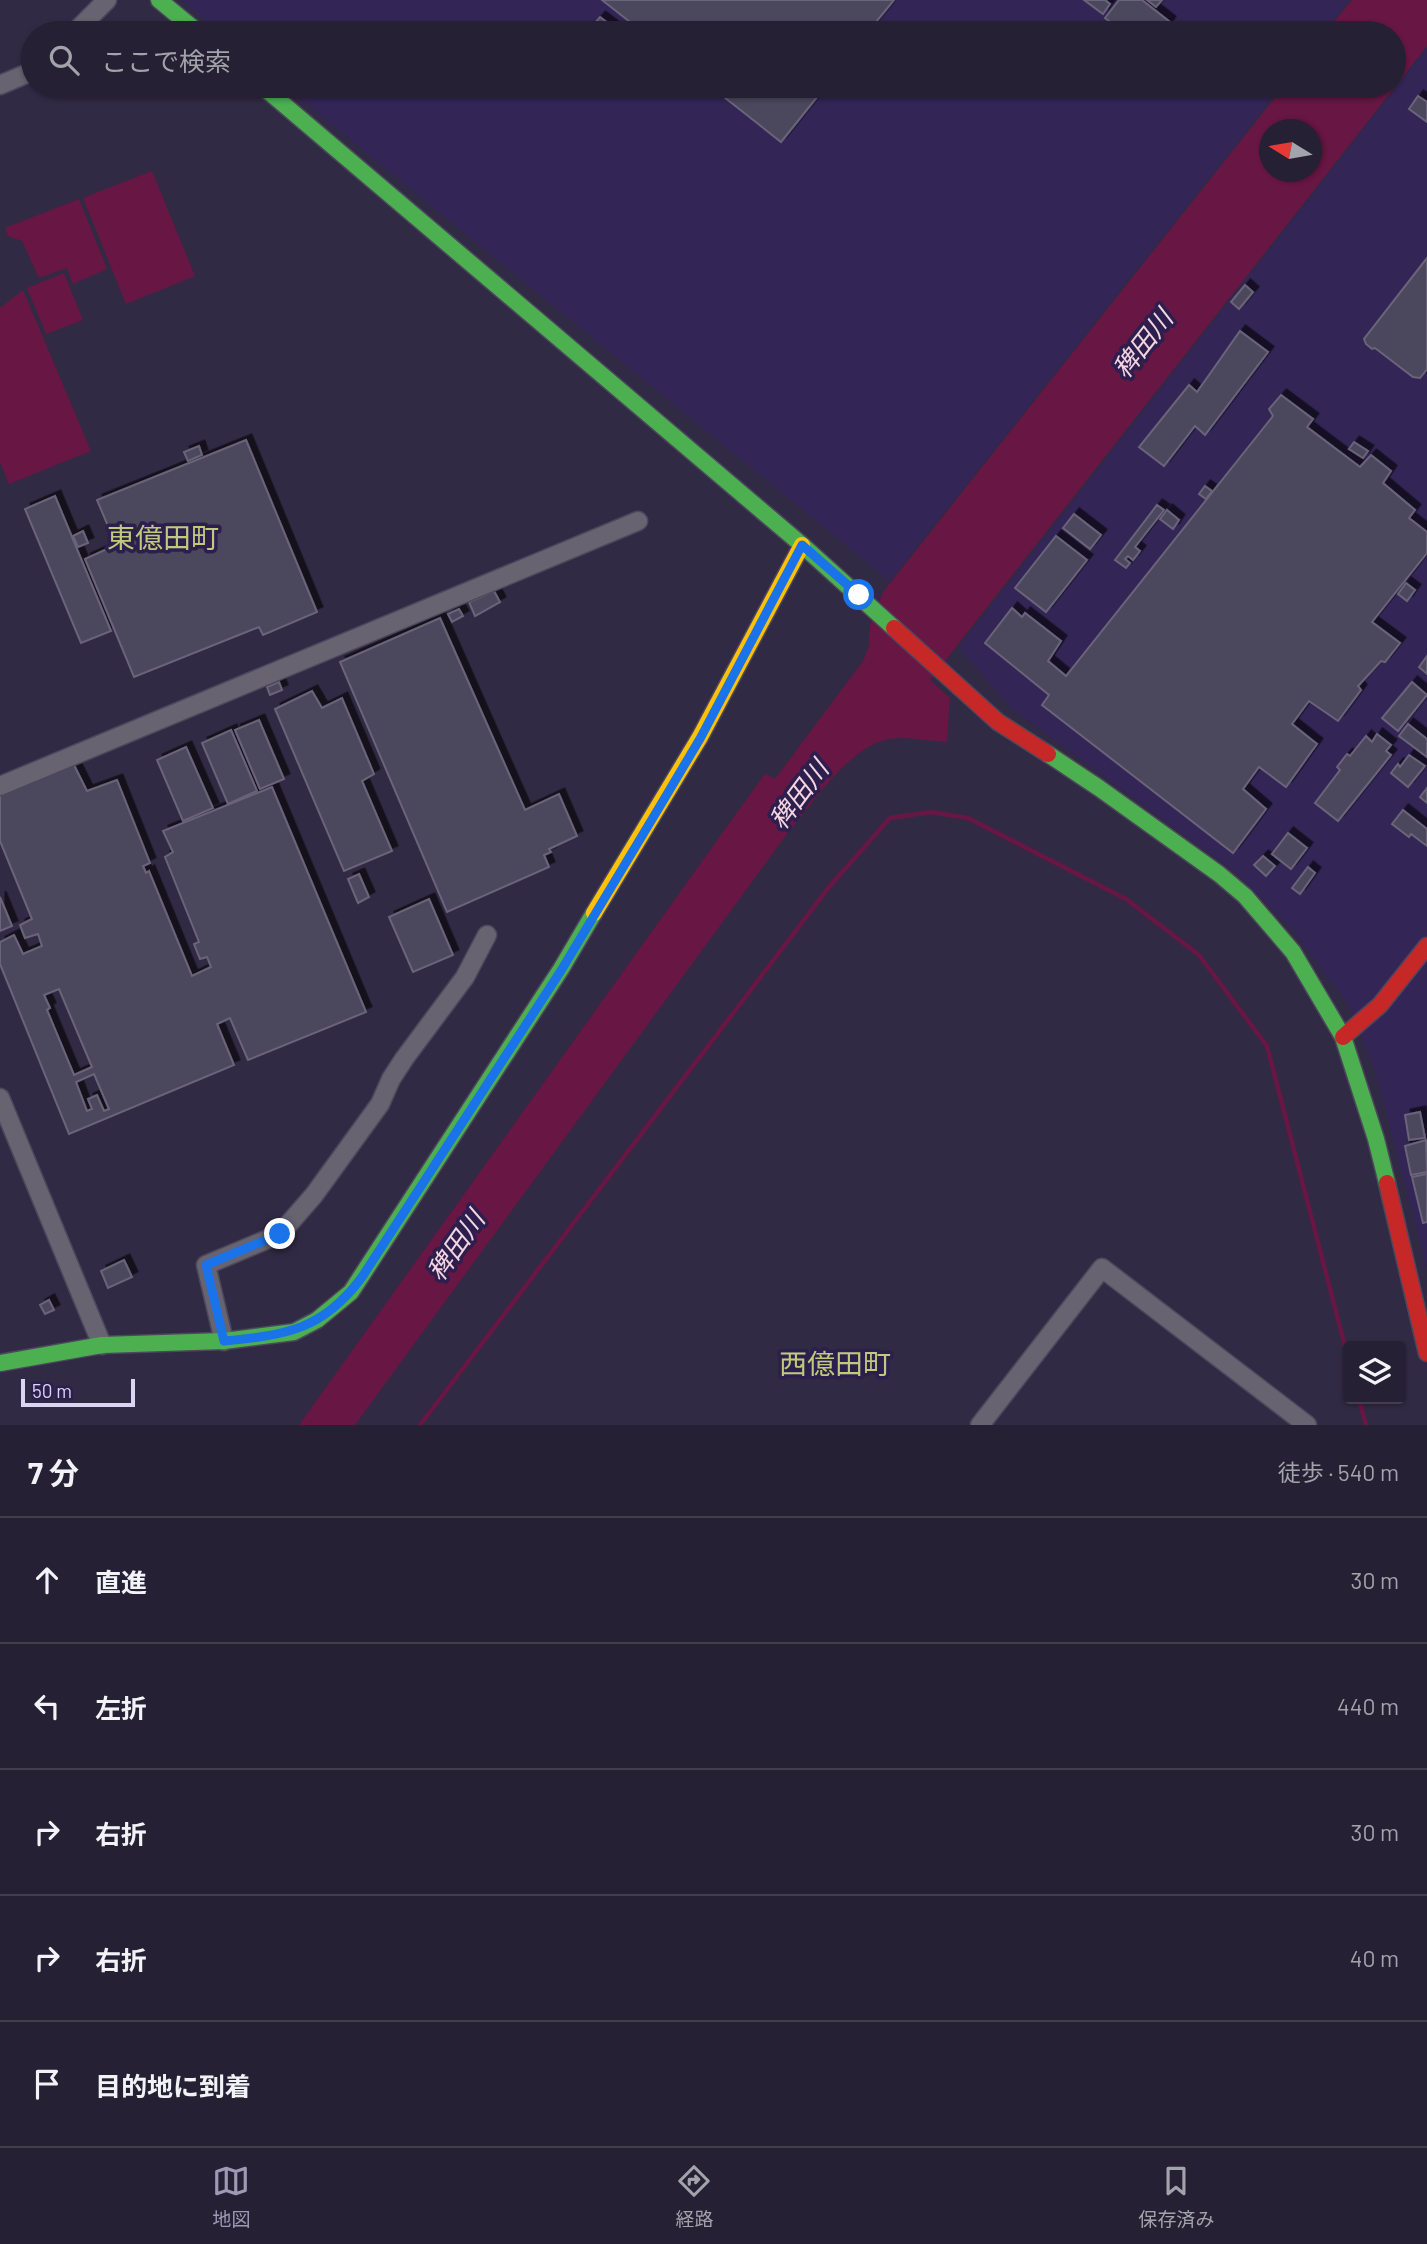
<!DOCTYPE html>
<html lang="ja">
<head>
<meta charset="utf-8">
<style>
	:root { --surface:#252033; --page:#312d3f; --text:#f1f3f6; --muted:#a3a3ac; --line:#423e4e; --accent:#9f99b6 }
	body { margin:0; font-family:Barlow,"Noto Sans JP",sans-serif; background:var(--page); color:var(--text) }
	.controls { position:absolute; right:21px; bottom:21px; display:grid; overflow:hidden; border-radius:7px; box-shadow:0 2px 5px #0004 }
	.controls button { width:63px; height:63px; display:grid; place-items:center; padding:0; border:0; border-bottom:2px solid var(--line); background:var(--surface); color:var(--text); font:35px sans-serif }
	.compass { position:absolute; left:1259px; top:119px; width:63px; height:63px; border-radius:50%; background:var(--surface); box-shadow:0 2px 5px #0004; rotate:281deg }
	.scale { position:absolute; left:21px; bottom:18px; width:114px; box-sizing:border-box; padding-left:7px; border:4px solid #dad5f3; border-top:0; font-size:19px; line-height:24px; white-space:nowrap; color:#dad5f3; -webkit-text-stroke:5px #2c1f4e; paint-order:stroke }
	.stop { position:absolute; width:21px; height:21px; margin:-16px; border:5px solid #1a73e8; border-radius:50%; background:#fff }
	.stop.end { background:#1a73e8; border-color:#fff; box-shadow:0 2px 7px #0008 }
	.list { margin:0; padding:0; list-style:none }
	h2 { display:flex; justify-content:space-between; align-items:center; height:91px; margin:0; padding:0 28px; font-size:30px }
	h2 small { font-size:23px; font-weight:400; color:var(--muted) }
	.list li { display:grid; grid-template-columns:46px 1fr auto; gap:21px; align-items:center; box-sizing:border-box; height:126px; padding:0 28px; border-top:2px solid var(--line) }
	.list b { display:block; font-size:26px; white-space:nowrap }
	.list em { font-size:23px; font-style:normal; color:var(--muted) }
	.icon { flex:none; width:38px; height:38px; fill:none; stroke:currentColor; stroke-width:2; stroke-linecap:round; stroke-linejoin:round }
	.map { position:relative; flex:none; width:1427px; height:1425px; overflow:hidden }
	.search { position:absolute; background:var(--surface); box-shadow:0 2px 5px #0004; left:21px; right:21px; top:21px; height:77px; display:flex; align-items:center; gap:18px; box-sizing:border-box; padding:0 24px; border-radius:38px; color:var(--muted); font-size:26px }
	.sheet { height:721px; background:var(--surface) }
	nav { display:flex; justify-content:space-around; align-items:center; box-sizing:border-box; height:98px; border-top:2px solid var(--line); background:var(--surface); font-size:19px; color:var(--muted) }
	nav a { display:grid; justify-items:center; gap:4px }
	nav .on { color:var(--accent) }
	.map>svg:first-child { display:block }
	.built { fill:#332556 }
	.water { fill:#681644; fill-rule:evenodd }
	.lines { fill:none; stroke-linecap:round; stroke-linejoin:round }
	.stream { stroke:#681644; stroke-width:4.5 }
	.building { fill:#4c475c; stroke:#6a647a; stroke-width:2; fill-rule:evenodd; filter:url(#shadow) }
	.street-casing { stroke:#4d475d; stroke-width:21 }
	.fast-casing { stroke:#4d475d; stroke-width:19 }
	.slow-casing { stroke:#4d475d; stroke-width:19 }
	.jam-casing { stroke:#4d475d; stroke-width:19 }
	.street { stroke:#676370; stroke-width:18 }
	.fast { stroke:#4caf50; stroke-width:16 }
	.slow { stroke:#ffc107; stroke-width:16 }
	.jam { stroke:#c62828; stroke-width:16 }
	.route { stroke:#1a73e8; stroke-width:9 }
	.labels { text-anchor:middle; stroke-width:7; stroke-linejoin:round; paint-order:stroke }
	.water-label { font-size:26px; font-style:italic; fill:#f4d5e0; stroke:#2c1f4e }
	.quarter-label { font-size:28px; fill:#c1c97c; stroke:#2c1f4e }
</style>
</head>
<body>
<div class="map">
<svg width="1427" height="1425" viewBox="0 0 1427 1425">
	<defs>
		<filter id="shadow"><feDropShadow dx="5.5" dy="-5.5" stdDeviation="0" flood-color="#0009"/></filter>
	</defs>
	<rect width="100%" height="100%" fill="#312a44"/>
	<g class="built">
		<path d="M181,0H1350L1324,33H221Z"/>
		<path d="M1427,48V1268L1375,1069L1348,1004L1291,928L1235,872L1012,709L959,647Z"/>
		<path d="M285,86H1282L890,581Z"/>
	</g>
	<g class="water">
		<path d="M1352,0H1427V46L930,680L950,698L947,742C931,741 914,738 898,738C853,739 814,802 787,834L355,1425H299L738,811L765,774L775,779L863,661L869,646L870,625L883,592L1284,86H1394V33H1325ZM1270,130H1312V172H1270Z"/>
		<path d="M152,171L195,276L126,304L83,198Z"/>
		<path d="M79,199L107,269L73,284L67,268L39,278L22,241L8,236L5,228Z"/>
		<path d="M64,273L83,320L46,334L27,288Z"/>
		<path d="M23,290L91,451L9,484L0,462V308Z"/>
	</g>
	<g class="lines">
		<g class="stream">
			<path d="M1359,1399L1366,1425"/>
			<path d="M420,1425L829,887L890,818L931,812L968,818L1126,899L1199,955L1267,1046L1348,1358"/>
		</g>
	</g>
	<g class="building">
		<path d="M602,0H894L867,33H644Z"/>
		<path d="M1084,0H1105L1110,4L1103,14Z"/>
		<path d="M1119,0H1142L1170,22L1162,33H1125L1105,18Z"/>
		<path d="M1147,0H1162L1156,7Z"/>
		<path d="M600,17L621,33H593L589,30Z"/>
		<path d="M710,86H826L781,142Z"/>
		<path d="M1418,96L1427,102V122L1409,109Z"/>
		<path d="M1427,258V369L1420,378L1413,377L1375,348L1372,349L1366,344L1364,339Z"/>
		<path d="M1245,285L1253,292L1239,309L1231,302Z"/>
		<path d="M1240,331L1268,352L1205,435L1195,426L1164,466L1139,447L1189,385L1197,392Z"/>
		<path d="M1281,395L1313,419L1307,427L1360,467L1371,455L1391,471L1383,483L1415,510L1409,518L1427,532V553L1372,622L1400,643L1385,662L1381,661L1358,686L1361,690L1338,721L1309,701L1292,724L1317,744L1286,787L1259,767L1243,789L1266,809L1233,853L1042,705L1049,695L985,643L1012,608L1022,617L1025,613L1061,641L1048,661L1066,676L1273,416L1269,409Z"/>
		<path d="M246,440L317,612L263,635L259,627L134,677L85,559L116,545L97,500Z"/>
		<path d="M1354,442L1368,451L1363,458L1349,449Z"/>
		<path d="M199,446L202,455L188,461L184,452Z"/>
		<path d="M1205,486L1212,491L1206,499L1199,494Z"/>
		<path d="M55,496L111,631L81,643L25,509Z"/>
		<path d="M1157,505L1164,510L1135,547L1140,551L1133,560L1128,556L1125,559L1130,563L1126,568L1115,560Z"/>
		<path d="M1167,510L1179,520L1173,529L1160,519Z"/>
		<path d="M1074,514L1101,535L1090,549L1063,528Z"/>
		<path d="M83,531L88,543L78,547L73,536Z"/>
		<path d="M1056,536L1087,560L1046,612L1015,588Z"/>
		<path d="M1406,583L1415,590L1407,601L1398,594Z"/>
		<path d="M494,591L500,602L475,616L469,602Z"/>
		<path d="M459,609L463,616L452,622L448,614Z"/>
		<path d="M440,618L525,810L559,794L577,836L549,849L551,852L544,855L549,867L447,912L340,662Z"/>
		<path d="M1427,656V674L1419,667Z"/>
		<path d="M279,682L282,690L270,695L267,687Z"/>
		<path d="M1412,682L1427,695L1398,731L1382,718Z"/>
		<path d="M312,691L322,708L342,698L374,774L362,781L392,851L344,871L275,709Z"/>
		<path d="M259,720L284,779L260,789L235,730Z"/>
		<path d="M1408,724L1427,739V757L1399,736Z"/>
		<path d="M231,730L257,791L228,804L202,743Z"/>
		<path d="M1377,734L1391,745L1386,751L1391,755L1338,821L1315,803L1340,770L1337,767L1347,754L1350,756L1366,736L1372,742Z"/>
		<path d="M186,747L213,808L183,821L157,760Z"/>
		<path d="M1409,755L1425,766L1408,787L1391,773L1398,764L1400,767Z"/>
		<path d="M73,763L87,791L117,780L150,863L143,866L146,873L149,871L192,976L211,967L207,957L200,959L194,944L199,942L165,857L173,852L163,831L272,787L366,1012L248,1060L230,1018L217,1024L234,1065L69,1134L0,964V942L14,935L23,954L42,946L38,934L25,938L20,925L32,919L0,841V793ZM59,989L92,1067L74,1075L47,1010L50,1008L44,995ZM94,1074L109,1109L104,1111L97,1095L88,1099L92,1109L87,1111L76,1082Z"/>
		<path d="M1427,788V803L1420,797Z"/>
		<path d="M1403,810L1427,829V846L1411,834L1409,837L1392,824Z"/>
		<path d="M1288,833L1307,848L1291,869L1272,854Z"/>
		<path d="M1263,856L1275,866L1266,876L1254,865Z"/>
		<path d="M1308,867L1315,873L1300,894L1292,888Z"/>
		<path d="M359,874L369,897L358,903L348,879Z"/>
		<path d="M0,897L12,926L0,931Z"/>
		<path d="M429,899L453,955L413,972L389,917Z"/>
		<path d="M1420,1112L1425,1138L1409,1140L1405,1115Z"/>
		<path d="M1426,1140L1427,1172L1411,1175L1405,1146Z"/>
		<path d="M1427,1174V1222L1423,1223L1412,1177Z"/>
		<path d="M124,1260L132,1277L108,1288L101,1271Z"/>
		<path d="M49,1300L54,1310L45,1314L40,1305Z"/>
	</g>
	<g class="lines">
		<defs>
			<g id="street">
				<path d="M74,33L107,0"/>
				<path d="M0,85L33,71"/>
				<path d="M0,786L638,521"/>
				<path d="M0,1098L102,1345"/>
				<path d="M224,1341L206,1265L280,1234L314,1195L380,1104L391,1079L404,1059L465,977L487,935"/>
				<path d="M980,1425L1102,1268L1307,1425"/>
			</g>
			<g id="fast">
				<path d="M159,0L199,33"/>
				<path d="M262,86L802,545L894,628"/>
				<path d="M1048,754L1099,788L1219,874L1245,896L1293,952L1343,1037L1376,1139L1387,1183"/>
				<path d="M0,1363L102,1345L224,1341L294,1332L317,1320L351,1292L561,969L594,913"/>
			</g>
			<path id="slow" d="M594,913L700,737L802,545"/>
			<g id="jam">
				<path d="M894,628L998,722L1048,754"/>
				<path d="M1343,1037L1380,1005L1427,946"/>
				<path d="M1387,1183L1427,1353"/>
			</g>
		</defs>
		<use href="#street" class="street-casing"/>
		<use href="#fast" class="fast-casing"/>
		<use href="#slow" class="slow-casing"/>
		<use href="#jam" class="jam-casing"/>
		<use href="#street" class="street"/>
		<use href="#fast" class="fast"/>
		<use href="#slow" class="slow"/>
		<use href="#jam" class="jam"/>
	</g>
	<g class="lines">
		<path class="route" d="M280,1234L206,1265L224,1341C286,1335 323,1330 362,1277L562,969L663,801L701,737L802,545L859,595"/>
	</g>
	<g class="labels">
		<g class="water-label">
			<text transform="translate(1143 344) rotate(-52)" y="9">稗田川</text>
			<text transform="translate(799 795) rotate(-53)" y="9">稗田川</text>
			<text transform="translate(456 1246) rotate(-55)" y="9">稗田川</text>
		</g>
		<g class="quarter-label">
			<text x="163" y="548">東億田町</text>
			<text x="835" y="1374">西億田町</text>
		</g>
	</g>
</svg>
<div class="controls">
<button><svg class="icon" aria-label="layers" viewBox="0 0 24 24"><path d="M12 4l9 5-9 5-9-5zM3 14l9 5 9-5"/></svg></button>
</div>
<svg class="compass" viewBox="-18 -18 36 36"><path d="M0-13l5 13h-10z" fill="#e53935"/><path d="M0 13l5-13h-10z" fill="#a3a3ac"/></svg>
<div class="scale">50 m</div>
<div class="stop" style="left:859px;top:595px"></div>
<div class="stop end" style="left:280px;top:1234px"></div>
<div class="search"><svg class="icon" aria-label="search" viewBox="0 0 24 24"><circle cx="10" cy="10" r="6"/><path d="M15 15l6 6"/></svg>ここで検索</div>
</div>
<section class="sheet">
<h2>7 分<small>徒歩 · 540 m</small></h2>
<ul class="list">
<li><svg class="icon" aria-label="ahead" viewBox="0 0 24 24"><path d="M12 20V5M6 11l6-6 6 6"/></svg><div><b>直進</b></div><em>30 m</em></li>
<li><svg class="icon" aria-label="left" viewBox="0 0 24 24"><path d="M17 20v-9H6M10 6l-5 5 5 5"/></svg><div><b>左折</b></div><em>440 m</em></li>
<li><svg class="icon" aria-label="right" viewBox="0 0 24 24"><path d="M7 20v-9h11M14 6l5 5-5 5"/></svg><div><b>右折</b></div><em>30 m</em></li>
<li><svg class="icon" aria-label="right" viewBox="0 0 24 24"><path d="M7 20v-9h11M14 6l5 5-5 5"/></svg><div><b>右折</b></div><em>40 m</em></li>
<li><svg class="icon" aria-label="arrive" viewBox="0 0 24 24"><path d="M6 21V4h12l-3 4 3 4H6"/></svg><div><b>目的地に到着</b></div></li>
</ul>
</section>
<nav>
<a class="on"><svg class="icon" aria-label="map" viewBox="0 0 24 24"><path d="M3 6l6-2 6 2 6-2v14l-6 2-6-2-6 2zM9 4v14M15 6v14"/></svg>地図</a>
<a><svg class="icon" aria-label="directions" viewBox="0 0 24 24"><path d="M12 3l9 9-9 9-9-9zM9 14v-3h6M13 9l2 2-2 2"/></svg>経路</a>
<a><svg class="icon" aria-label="saved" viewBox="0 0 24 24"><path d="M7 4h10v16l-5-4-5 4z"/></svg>保存済み</a>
</nav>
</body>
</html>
